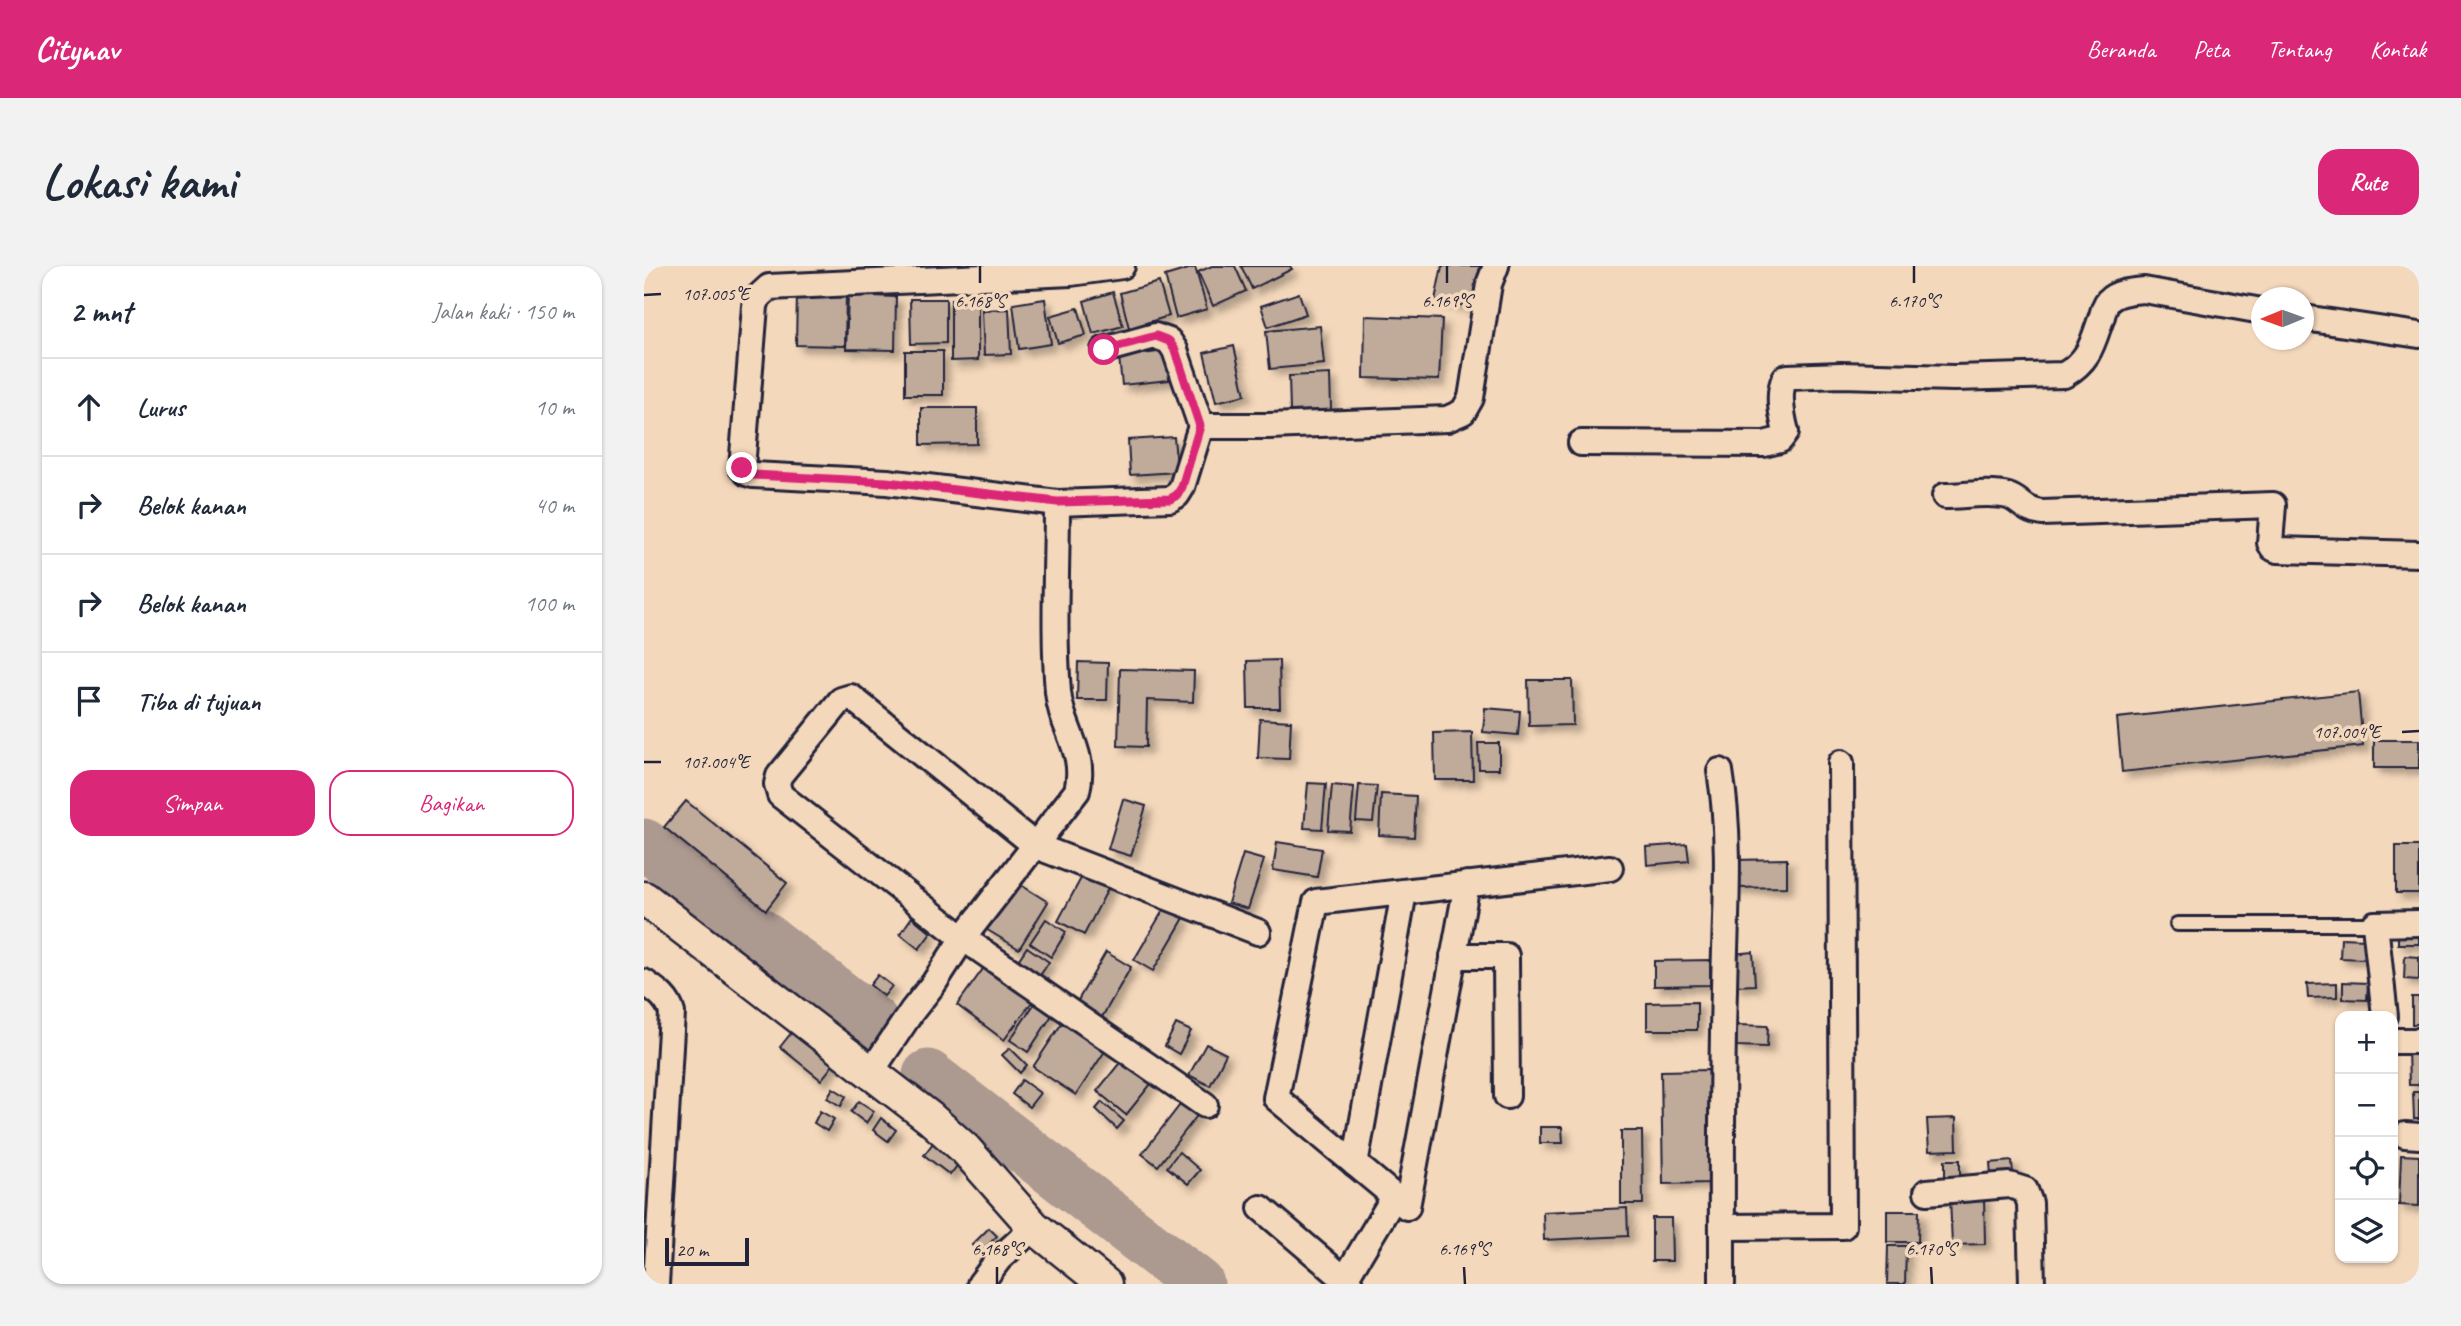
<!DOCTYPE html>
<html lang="id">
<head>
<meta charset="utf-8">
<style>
	:root { --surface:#fff; --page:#f2f2f3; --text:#1f2937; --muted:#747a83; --line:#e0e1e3; --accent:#db2777 }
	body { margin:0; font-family:Caveat,sans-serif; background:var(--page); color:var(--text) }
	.controls { position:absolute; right:21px; bottom:21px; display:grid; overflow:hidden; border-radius:14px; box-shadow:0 2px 5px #0004 }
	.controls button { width:63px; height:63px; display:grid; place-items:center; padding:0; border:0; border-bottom:2px solid var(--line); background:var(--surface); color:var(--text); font:35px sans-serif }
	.compass { position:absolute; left:1607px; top:21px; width:63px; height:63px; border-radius:50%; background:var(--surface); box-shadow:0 2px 5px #0004; rotate:269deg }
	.scale { position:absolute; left:21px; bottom:18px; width:84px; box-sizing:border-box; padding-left:7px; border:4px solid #22223b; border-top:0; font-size:19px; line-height:24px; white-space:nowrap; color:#22223b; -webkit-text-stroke:5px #f4d8bb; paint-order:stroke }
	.stop { position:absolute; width:21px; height:21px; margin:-16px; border:5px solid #db2777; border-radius:50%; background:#fff }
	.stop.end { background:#db2777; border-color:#fff; box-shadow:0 2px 7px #0008 }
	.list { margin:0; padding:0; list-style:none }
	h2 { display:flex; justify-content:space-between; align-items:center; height:91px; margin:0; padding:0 28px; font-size:30px }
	h2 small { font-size:23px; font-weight:400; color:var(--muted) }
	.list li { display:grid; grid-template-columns:46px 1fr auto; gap:21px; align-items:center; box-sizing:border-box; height:98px; padding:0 28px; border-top:2px solid var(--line) }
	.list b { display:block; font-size:26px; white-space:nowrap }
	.list em { font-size:23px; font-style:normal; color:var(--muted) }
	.actions { display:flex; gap:14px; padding:21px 28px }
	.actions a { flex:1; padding:16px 0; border:2px solid var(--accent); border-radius:21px; text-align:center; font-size:24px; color:var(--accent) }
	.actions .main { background:var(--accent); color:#fff }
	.icon { flex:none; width:38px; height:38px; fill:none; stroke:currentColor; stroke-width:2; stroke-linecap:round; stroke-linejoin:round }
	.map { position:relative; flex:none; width:1775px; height:1018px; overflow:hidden; border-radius:21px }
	header { display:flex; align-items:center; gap:42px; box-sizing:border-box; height:98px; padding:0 35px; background:var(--accent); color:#fff }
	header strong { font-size:33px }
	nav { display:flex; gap:38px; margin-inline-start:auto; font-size:24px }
	.intro { display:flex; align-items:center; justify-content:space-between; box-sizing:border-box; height:168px; padding:0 42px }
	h1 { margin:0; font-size:49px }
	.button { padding:18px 32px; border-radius:21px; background:var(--accent); color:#fff; font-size:24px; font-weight:700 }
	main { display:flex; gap:42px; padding:0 42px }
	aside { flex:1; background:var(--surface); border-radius:21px; box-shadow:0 2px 5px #0004 }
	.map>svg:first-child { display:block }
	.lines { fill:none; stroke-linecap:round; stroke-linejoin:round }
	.river { stroke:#ac9990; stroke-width:51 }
	.building { fill:#c0ab9b; stroke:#22223b; stroke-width:2; filter:url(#shadow) }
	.service-casing { stroke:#22223b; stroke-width:18 }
	.minor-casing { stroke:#22223b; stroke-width:30 }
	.tertiary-casing { stroke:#22223b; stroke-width:37 }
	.service { stroke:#f4d8bb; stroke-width:12 }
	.minor { stroke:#f4d8bb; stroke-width:24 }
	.tertiary { stroke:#f4d8bb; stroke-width:32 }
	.route { stroke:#db2777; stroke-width:9 }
	.ticks { fill:none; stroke:#22223b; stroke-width:2.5 }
	.ticks-label { font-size:18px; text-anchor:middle; fill:#22223b; stroke:#f4d8bb; stroke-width:7; stroke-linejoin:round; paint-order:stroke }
</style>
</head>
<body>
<header>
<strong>Citynav</strong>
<nav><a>Beranda</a><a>Peta</a><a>Tentang</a><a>Kontak</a></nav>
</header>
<div class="intro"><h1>Lokasi kami</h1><a class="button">Rute</a></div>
<main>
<aside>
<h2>2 mnt<small>Jalan kaki · 150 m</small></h2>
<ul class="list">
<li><svg class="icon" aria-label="ahead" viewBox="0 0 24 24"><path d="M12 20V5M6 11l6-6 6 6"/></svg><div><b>Lurus</b></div><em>10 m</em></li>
<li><svg class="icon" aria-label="right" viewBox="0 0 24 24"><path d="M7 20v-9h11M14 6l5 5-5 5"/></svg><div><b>Belok kanan</b></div><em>40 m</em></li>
<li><svg class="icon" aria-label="right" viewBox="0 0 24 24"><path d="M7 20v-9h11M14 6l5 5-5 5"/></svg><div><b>Belok kanan</b></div><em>100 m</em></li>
<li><svg class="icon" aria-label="arrive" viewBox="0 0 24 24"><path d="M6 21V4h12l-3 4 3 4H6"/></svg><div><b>Tiba di tujuan</b></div></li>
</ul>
<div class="actions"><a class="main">Simpan</a><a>Bagikan</a></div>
</aside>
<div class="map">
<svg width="1775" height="1018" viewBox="0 0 1775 1018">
	<defs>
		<filter id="shadow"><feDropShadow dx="6" dy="6" stdDeviation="3.5" flood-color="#0004"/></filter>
	</defs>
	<rect width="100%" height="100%" fill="#f4d8bb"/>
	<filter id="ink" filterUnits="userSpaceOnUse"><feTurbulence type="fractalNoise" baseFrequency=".0143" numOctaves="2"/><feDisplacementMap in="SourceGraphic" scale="14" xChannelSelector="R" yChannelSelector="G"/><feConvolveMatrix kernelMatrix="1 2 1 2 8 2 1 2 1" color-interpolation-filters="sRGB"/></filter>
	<g filter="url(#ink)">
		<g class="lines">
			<g class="river">
				<path d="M0,578L230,756"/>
				<path d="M284,809L555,1018"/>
			</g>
		</g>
		<g class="building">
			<path d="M568,0H591L602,25L569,40L554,6Z"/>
			<path d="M597,0H646L648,3L608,23Z"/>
			<path d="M798,0H836L829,41L791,34Z"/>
			<path d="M551,1L563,43L532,52L521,10Z"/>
			<path d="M515,16L525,50L485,62L476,27Z"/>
			<path d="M469,26L479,60L449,68L440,35Z"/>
			<path d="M153,27L202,28L201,80L152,79Z"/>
			<path d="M655,27L662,48L624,61L617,40Z"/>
			<path d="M204,29L252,31L251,84L202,83Z"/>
			<path d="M266,33H302V77L267,78Z"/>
			<path d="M401,33L407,78L375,83L369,38Z"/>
			<path d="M307,34H334V94L307,95Z"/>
			<path d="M434,42L442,69L414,77L406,50Z"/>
			<path d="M365,43L367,88L340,89L338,44Z"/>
			<path d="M721,50L798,53L795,114L720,112Z"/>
			<path d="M676,60L680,98L626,103L622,65Z"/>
			<path d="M590,80L601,129L572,136L560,87Z"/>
			<rect x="261" y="85" width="38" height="44"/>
			<path d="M522,85L525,114L478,119L475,91Z"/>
			<path d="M686,108L687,144L646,145L645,110Z"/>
			<path d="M277,142H333V178L277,179Z"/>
			<path d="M530,171L533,206L486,209L484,174Z"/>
			<path d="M635,394L636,442H604L603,395Z"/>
			<path d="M434,396L464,397L463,434H433Z"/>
			<path d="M476,403L550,405L549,436L503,434L502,481L474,480Z"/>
			<path d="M884,414H928L929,459L885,460Z"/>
			<path d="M1714,426L1719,480L1478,506L1473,452Z"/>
			<path d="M841,442L876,445L874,469L839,466Z"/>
			<path d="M616,453L647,455L645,493L614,492Z"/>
			<path d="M828,466L829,514H791L790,467Z"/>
			<rect x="1730" y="474" width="45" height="28"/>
			<path d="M834,477H855V503H835Z"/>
			<path d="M664,517L682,518L678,563L660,562Z"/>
			<path d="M688,519L710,521L706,565L684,564Z"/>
			<path d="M715,519L733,520L729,556L712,555Z"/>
			<path d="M737,528L772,530L770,571L735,569Z"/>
			<path d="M479,533L502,540L487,590L464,583Z"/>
			<path d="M42,535L143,617L122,644L20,561Z"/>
			<path d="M633,576L678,583L673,611L629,604Z"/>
			<path d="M1043,578L1045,595L1003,599L1002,581Z"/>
			<rect x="1752" y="580" width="23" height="47"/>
			<path d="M599,588L620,594L604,643L584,637Z"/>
			<path d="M1143,593V621L1089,622V594Z"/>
			<path d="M443,601L468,615L440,669L414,655Z"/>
			<path d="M369,614L404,636L375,683L340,662Z"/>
			<path d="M521,641L540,652L509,705L490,694Z"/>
			<path d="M268,651L287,667L275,683L256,668Z"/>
			<path d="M402,653L422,666L407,691L386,677Z"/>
			<path d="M1775,662V678H1754V663Z"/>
			<path d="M1697,672L1722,673L1721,693L1696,692Z"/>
			<path d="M383,681L405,696L395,711L373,696Z"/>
			<path d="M462,686L487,701L458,751L433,736Z"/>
			<path d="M1109,686L1111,719L1091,720L1089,688Z"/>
			<path d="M1761,690L1775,691V714L1760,713Z"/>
			<path d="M1066,694V719L1010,720V695Z"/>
			<path d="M344,696L391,732L360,774L313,739Z"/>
			<path d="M234,709L248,720L240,730L226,719Z"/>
			<path d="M1699,716L1724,717L1723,734L1699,733Z"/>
			<path d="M1693,717V731L1664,732L1663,718Z"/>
			<path d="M395,731L412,743L384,786L366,774Z"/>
			<rect x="1768" y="731" width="7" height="27"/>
			<path d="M1053,736V764H1003V737Z"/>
			<path d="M420,754L463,782L432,829L389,801Z"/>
			<path d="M156,756L197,789L177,814L136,781Z"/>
			<path d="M532,758L547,765L535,788L521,780Z"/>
			<path d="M1093,759L1124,760L1123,781L1092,780Z"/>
			<path d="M562,778L582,788L566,820L545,809Z"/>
			<path d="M366,782L383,799L376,807L358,789Z"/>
			<path d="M1775,782V819H1765L1764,783Z"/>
			<path d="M478,794L507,818L482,849L453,825Z"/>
			<path d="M1065,804L1067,917L1019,918L1017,805Z"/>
			<path d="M378,814L396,827L385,841L368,828Z"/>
			<path d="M189,822L202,830L197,840L183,832Z"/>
			<path d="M1769,826H1775V853H1770Z"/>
			<path d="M215,835L230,845L222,857L207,846Z"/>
			<path d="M539,835L555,847L514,900L498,888Z"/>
			<path d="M458,836L480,855L473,863L452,843Z"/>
			<path d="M176,845L190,853L183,865L170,857Z"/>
			<path d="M237,852L252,864L244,875L229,864Z"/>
			<path d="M1312,852L1313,884L1285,885L1283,853Z"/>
			<path d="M896,861H918L919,877H896Z"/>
			<path d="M977,865H998L999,938H977Z"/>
			<path d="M292,873L318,893L306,909L280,889Z"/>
			<path d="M535,886L556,904L544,918L523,901Z"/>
			<path d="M1757,889L1775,890V940L1755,939Z"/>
			<rect x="1301" y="894" width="15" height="18"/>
			<path d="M1368,895L1369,908L1347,910L1346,897Z"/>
			<path d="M1340,930L1341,978L1308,979L1306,931Z"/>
			<path d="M983,942L984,970L900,974L899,946Z"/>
			<path d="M1243,945H1275L1274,976H1243Z"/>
			<path d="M1008,952H1027L1028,995H1008Z"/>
			<path d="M345,962L353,970L336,987L328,979Z"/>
			<path d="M1244,980H1262L1261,1018H1243Z"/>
		</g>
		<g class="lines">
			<defs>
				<path id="service" d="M1533,658H1731"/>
				<g id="minor">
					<path d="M478,0L427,7L125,21L114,31L111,40L98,202L103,207L109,209L243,216L413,237L526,233L533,229L538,221L557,160H625L803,153L819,146L827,132L845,18L852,0"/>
					<path d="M1660,52L1775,69"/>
					<path d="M460,84L511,70L525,75L531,84L557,160"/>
					<path d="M937,177L1120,178L1136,174L1142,166C1138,150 1133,127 1141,112L1144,111L1197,109L1310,112L1420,109C1446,94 1448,78 1458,50C1459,46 1461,39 1464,35C1473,26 1488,25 1500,24L1618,45"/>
					<path d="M1301,230C1320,230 1345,225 1364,230C1377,234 1378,244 1398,247L1629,239L1626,277L1629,282L1634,284L1775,288"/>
					<path d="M1076,505C1088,577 1081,651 1080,724C1077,822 1078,920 1078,1018"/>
					<path d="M823,618L763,941L632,832L672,636L966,602"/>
					<path d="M809,690H862L863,830"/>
					<path d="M0,716C13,725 24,732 28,747L12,1018"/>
					<path d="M1741,750L1731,658L1775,657"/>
					<path d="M1749,775H1775"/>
					<path d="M227,806L268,745L290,717L319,672L433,525C443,485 417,463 414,426C409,365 413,298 413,237"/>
					<path d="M561,839L319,672L136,529L133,518L135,510L197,434L207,431L392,580L614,666"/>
					<path d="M1761,869L1775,870"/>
					<path d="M711,898L760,626"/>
					<path d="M1283,926L1365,919L1381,924L1386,937L1388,1018"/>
					<path d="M617,942L706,1018"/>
					<path d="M1078,961L1199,960L1197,497"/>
					<path d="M701,1013L750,931"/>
					<path d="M336,1018L355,993L390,961"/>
				</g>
				<path id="tertiary" d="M0,632L286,852L321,883L390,961L461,1018"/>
			</defs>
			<use href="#service" class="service-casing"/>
			<use href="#minor" class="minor-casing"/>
			<use href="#tertiary" class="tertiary-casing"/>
			<use href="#service" class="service"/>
			<use href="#minor" class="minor"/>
			<use href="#tertiary" class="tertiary"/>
		</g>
	</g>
	<g class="lines" filter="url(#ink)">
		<path class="route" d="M98,202L103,207L109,209L243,216L413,236L526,233L533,229L538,221L556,160L531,84L525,75L512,70L460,84"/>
	</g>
	<path class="ticks" d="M336,0V17M803,0V17M1270,0V17M0,29L17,28M1758,466L1775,465M0,496H17M353,1001V1018M820,1001L821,1018M1287,1001L1288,1018"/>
	<g class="ticks-label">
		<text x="72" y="34">107.005°E</text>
		<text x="336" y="41">6.168°S</text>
		<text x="803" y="41">6.169°S</text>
		<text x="1270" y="41">6.170°S</text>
		<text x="1703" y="472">107.004°E</text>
		<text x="72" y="502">107.004°E</text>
		<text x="353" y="989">6.168°S</text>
		<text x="820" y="989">6.169°S</text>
		<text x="1287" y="989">6.170°S</text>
	</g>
</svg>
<div class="controls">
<button>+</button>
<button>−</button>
<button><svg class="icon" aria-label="locate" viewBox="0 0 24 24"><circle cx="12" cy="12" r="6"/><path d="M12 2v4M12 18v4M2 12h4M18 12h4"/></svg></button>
<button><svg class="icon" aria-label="layers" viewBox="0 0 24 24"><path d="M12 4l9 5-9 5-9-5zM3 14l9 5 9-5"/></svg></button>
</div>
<svg class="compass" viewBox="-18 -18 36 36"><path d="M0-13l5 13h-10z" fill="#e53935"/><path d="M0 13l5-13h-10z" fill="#747a83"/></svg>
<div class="scale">20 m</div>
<div class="stop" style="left:460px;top:84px"></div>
<div class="stop end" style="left:98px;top:202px"></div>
</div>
</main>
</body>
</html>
